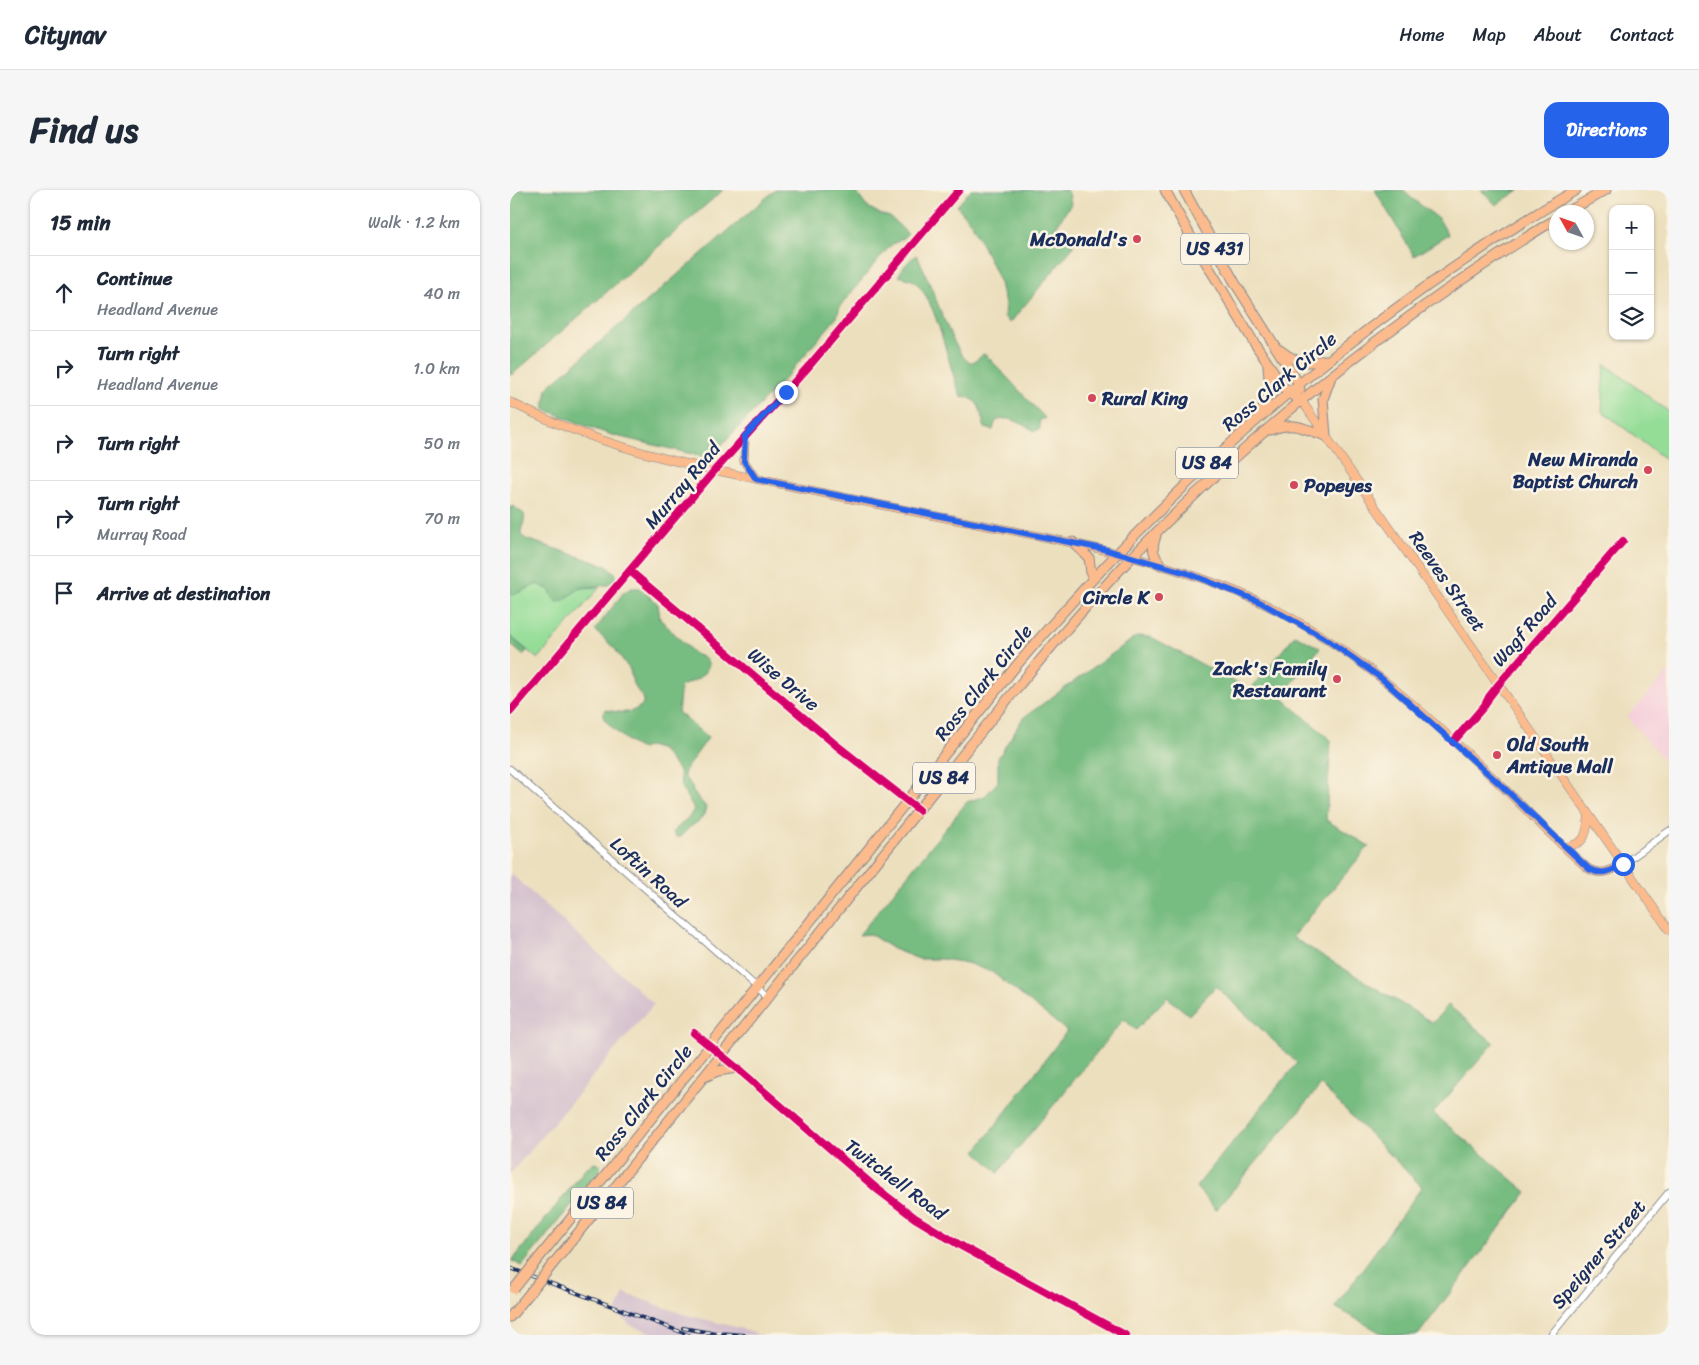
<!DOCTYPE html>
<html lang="en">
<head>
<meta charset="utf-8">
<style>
	:root { --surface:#fff; --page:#f6f6f7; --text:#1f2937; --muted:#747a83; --line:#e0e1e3; --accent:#2563eb }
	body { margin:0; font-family:Sriracha,sans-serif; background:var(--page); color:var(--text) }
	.controls { position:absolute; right:15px; top:15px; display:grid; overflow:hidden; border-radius:10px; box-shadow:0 1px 4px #0004 }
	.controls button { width:45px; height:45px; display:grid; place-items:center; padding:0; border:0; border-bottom:1px solid var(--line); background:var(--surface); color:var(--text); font:25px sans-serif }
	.compass { position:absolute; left:1039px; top:15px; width:45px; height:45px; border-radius:50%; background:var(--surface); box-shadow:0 1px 4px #0004; rotate:310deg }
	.stop { position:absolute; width:15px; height:15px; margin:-11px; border:4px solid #2563eb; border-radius:50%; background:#fff }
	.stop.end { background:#2563eb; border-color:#fff; box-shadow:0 1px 5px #0008 }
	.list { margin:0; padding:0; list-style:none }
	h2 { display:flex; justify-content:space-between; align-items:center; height:65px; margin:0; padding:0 20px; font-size:21px }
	h2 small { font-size:16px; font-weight:400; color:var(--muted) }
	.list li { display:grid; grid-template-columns:32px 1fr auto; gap:15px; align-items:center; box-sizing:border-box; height:75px; padding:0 20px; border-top:1px solid var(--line) }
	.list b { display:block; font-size:19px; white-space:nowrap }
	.list p { margin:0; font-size:16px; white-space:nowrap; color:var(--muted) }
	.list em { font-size:16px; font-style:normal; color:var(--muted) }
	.icon { flex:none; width:28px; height:28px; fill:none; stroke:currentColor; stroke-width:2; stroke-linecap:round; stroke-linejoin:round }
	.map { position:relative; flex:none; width:1159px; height:1145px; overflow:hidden; border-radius:15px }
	header { display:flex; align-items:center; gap:30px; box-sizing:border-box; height:70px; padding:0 25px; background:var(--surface); border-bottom:1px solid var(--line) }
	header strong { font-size:24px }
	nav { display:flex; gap:28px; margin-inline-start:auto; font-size:18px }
	.intro { display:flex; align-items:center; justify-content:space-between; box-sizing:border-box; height:120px; padding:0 30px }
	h1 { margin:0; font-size:35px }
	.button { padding:12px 22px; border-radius:15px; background:var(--accent); color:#fff; font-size:18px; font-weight:700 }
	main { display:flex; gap:30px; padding:0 30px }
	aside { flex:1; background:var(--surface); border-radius:15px; box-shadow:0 1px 4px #0004 }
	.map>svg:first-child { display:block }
	.built { fill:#f5cfdb }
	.industrial { fill:#d1bdcc }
	.green { fill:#94dd97; stroke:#58867a }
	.forest { fill:#77bc80; stroke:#49766f }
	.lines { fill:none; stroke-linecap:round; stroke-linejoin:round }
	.minor-casing { stroke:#84878e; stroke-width:8 }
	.major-casing { stroke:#84878e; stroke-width:9 }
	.highway-casing { stroke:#84878e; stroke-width:11 }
	.minor { stroke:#fff; stroke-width:6 }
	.major { stroke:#fbbb8d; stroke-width:8 }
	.highway { stroke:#fbbb8d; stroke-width:9 }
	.rail-casing { stroke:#1b2f5e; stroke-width:4 }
	.rail { stroke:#fcf5e5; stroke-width:2; stroke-dasharray:5.5; stroke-linecap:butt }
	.highway-bridge-casing { stroke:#84878e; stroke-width:11; stroke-linecap:butt }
	.highway-bridge { stroke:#fbbb8d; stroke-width:9 }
	.cycleway-casing { stroke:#fcf5e5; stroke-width:11 }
	.cycleway { stroke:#d6006c; stroke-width:8 }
	.route { stroke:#2563eb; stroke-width:6 }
	.poi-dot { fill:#d1495b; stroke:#fcf5e5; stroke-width:2 }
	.labels { text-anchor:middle; stroke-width:5; stroke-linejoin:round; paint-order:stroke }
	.shield { fill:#fcf5e5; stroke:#5e6a86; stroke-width:1 }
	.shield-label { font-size:18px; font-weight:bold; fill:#1b2f5e }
	.poi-label { font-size:19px; font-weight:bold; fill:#1b2f5e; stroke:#fcf5e5; text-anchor:end }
	.street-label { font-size:19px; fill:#1b2f5e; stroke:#fcf5e5 }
</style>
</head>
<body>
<header>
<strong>Citynav</strong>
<nav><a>Home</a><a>Map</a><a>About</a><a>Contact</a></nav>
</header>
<div class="intro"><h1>Find us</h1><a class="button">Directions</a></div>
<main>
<aside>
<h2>15 min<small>Walk · 1.2 km</small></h2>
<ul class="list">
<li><svg class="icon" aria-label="ahead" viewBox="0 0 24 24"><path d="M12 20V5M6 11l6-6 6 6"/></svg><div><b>Continue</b><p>Headland Avenue</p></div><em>40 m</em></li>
<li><svg class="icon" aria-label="right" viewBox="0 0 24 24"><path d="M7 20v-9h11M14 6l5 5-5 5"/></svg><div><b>Turn right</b><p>Headland Avenue</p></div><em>1.0 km</em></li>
<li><svg class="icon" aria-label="right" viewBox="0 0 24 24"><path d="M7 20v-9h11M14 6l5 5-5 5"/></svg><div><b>Turn right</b></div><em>50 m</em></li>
<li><svg class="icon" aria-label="right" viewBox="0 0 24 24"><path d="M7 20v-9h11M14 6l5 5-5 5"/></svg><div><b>Turn right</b><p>Murray Road</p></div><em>70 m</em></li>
<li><svg class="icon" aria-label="arrive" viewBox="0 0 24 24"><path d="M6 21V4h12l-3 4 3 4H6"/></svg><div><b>Arrive at destination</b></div></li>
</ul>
</aside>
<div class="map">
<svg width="1159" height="1145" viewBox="0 0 1159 1145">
	<rect width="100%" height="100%" fill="#fcf5e5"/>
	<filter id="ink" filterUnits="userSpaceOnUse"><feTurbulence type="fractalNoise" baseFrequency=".02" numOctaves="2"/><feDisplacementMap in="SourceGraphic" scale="10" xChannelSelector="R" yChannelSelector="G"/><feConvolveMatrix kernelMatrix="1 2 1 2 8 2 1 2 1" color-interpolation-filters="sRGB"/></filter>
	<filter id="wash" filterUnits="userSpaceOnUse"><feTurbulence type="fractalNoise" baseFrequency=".0096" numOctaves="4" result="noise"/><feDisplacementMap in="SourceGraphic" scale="20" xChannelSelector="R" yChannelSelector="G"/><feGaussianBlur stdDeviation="1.12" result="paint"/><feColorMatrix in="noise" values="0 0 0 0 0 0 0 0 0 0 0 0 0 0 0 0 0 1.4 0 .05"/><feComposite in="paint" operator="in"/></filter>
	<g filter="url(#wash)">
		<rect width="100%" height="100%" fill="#ecdfbd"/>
		<path class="built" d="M1159,481V576L1117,527Z"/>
		<g class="industrial">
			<path d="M0,683L144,814L0,984Z"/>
			<path d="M114,1103L173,1124L237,1140L249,1145H148L120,1135L106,1122Z"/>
		</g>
		<g class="green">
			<path d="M1095,174L1159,222V272L1092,221Z"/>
			<path d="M27,394L40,400L42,407L52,411L70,398L90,397L28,469L0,446V403L3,405Z"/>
		</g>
		<g class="forest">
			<path d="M0,0H213L3,184L0,185Z"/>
			<path d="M265,0H345L356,16L370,24L380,27L398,44C392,51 385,51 379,57L330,116L327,127L276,187L199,268L102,245L76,236L34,219L37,198Z"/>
			<path d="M461,0H556L559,3L561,14L545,38L564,56L500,133L494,126L495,114L490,93L482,75L462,34L447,16Z"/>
			<path d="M865,0H894L900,7L929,29L938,45L904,66Z"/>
			<path d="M971,0H1009L986,15Z"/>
			<path d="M406,65C418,81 444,169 460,172C465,173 470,167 473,164L477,166L535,228L529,231L530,239L525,241C513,235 498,223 485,232L483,240L475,238C470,223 472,208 451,206C438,178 428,110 404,91C399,88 394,88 389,86C392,77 399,71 406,65Z"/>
			<path d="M3,316L14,324C16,332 10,338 11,345L16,349L97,376L106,384L105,389L98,395L70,398L52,411L47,412L42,407L40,400L27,394L3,405L0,403V317Z"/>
			<path d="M122,398H129L148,414L150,429L185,464L195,468L199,475C193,488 184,491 171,496C170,499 169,517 168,522L198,548L175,580L174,587L182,596L183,602L196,617L194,624L189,631L180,637L170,647H166L163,642L180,626L184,619L171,597L170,584L167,578L152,560L139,556L132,559C121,556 99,536 93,527L95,520C110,522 120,526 133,514V508L123,494L120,480L105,459L85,440L114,402Z"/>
			<path d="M785,445L810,458L771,507L821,550L816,630L859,656L782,747L923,833L938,815L984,853L923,923L1017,1002L908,1145H875L825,1117L912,997L811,895L706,1020L686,997L787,873L706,796L679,825L657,807L626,840L614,829L488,983L466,961L557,841L482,782L457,773L433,769H409L383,759L360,744L349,745L457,612L475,606L488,592V568L513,528L627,446L641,447L740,500Z"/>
			<path d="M0,446L17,461L13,465L0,454Z"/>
			<path d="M85,973L90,975V980L12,1076L2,1071L77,977Z"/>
		</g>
	</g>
	<g filter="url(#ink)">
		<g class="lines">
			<defs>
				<g id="minor">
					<path d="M120,381L326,555L409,620"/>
					<path d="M0,522L205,280L299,176L449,0"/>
					<path d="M943,552L975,515L979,507L989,494L1113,351"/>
					<path d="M0,579L258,807"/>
					<path d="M1113,674L1159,641"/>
					<path d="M184,843L227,878L367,999L405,1028L453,1057L615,1145"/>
					<path d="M1041,1145L1159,1002"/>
				</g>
				<g id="major">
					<path d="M791,210L1159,740"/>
					<path d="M0,212C78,252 162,272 247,289C322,305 397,321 473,335C560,352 647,368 730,403C833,446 916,523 996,600C1023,626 1049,655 1079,679C1092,686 1101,681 1113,674"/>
					<path d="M235,246L234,271L246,289"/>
					<path d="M1055,657C1077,653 1076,645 1079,625"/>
				</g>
				<g id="highway">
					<path d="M655,0L686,56L743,151L778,203L791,210"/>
					<path d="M674,0L725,93L789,194L790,200"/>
					<path d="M1057,22L1096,0"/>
					<path d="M770,160C787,173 794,174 815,170"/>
					<path d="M751,224L760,200L758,176"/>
					<path d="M760,240C785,231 792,238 816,246L813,209L821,187"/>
					<path d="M646,346C641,359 643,364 651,375"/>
					<path d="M563,352L579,368L582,389"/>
					<path d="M197,886L208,881L227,878"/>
					<path d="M28,1069L506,476C665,287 853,125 1066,0"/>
					<path d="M43,1074C156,934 269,793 383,652C461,555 537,456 623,366C749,236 892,123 1046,29"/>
					<path d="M0,1127L19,1104"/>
				</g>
			</defs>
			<use href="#minor" class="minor-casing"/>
			<use href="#major" class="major-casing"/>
			<use href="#highway" class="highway-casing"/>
			<use href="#minor" class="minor"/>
			<use href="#major" class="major"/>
			<use href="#highway" class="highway"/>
			<defs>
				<g id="rail">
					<path d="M0,1078L179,1145"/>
					<path d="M173,1138L196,1142L234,1145"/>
				</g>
			</defs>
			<use href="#rail" class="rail-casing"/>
			<use href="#rail" class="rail"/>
			<defs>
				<g id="highway-bridge">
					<path d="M4,1099L28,1069"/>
					<path d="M19,1104L43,1074"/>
				</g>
			</defs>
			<use href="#highway-bridge" class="highway-bridge-casing"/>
			<use href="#highway-bridge" class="highway-bridge"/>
			<defs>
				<g id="cycleway">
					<path d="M120,381L326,555L409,620"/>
					<path d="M0,522L205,280L299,176L449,0"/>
					<path d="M943,552L975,515L979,507L989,494L1113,351"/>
					<path d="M184,843L227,878L367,999L405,1028L453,1057L615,1145"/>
				</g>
			</defs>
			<use href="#cycleway" class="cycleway-casing"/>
			<use href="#cycleway" class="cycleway"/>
		</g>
	</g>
	<g class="lines" filter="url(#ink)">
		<path class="route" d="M276,202L235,246L234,271L246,289L593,359L677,383L748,411L816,449L871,488L992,596L1079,679C1092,686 1102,681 1113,674"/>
	</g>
	<g class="poi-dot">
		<circle cx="627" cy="49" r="5"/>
		<circle cx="582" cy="208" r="5"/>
		<circle cx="1138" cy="280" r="5"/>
		<circle cx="784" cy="295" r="5"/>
		<circle cx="649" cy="407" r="5"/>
		<circle cx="827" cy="489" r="5"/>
		<circle cx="987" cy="565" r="5"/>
	</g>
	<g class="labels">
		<g class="shield">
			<rect x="671" y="43.5" width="68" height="31" rx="4"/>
			<rect x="666" y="257.5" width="62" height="31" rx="4"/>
			<rect x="403" y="572.5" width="62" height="31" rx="4"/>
			<rect x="61" y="997.5" width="62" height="31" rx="4"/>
		</g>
		<g class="shield-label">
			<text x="705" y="65">US 431</text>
			<text x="697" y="279">US 84</text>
			<text x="434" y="594">US 84</text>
			<text x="92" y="1019">US 84</text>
		</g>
		<g class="poi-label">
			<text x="617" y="56">McDonald's</text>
			<text x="592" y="215" text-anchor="start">Rural King</text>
			<text x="1128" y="276">New Miranda<tspan x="1128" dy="22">Baptist Church</tspan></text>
			<text x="794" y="302" text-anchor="start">Popeyes</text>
			<text x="639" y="414">Circle K</text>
			<text x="817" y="485">Zack's Family<tspan x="817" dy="22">Restaurant</tspan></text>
			<text x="997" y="561" text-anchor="start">Old South<tspan x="997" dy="22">Antique Mall</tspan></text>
		</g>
		<g class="street-label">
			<text transform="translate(769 191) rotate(-40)" y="7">Ross Clark Circle</text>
			<text transform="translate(172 295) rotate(-50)" y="7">Murray Road</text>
			<text transform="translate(938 391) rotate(55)" y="7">Reeves Street</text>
			<text transform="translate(1014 440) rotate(-49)" y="7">Wagf Road</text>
			<text transform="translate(274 489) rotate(40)" y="7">Wise Drive</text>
			<text transform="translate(473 492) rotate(-51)" y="7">Ross Clark Circle</text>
			<text transform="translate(139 682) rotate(42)" y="7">Loftin Road</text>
			<text transform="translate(133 912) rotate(-51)" y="7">Ross Clark Circle</text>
			<text transform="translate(386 989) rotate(37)" y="7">Twitchell Road</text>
			<text transform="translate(1088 1064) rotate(-50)" y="7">Speigner Street</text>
		</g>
	</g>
</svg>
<div class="controls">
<button>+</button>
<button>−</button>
<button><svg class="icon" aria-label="layers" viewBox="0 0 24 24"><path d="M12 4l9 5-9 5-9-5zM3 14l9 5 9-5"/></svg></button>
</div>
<svg class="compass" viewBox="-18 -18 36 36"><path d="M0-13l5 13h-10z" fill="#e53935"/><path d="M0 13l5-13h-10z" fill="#747a83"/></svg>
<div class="stop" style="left:1113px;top:674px"></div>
<div class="stop end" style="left:276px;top:202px"></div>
</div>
</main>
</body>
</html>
